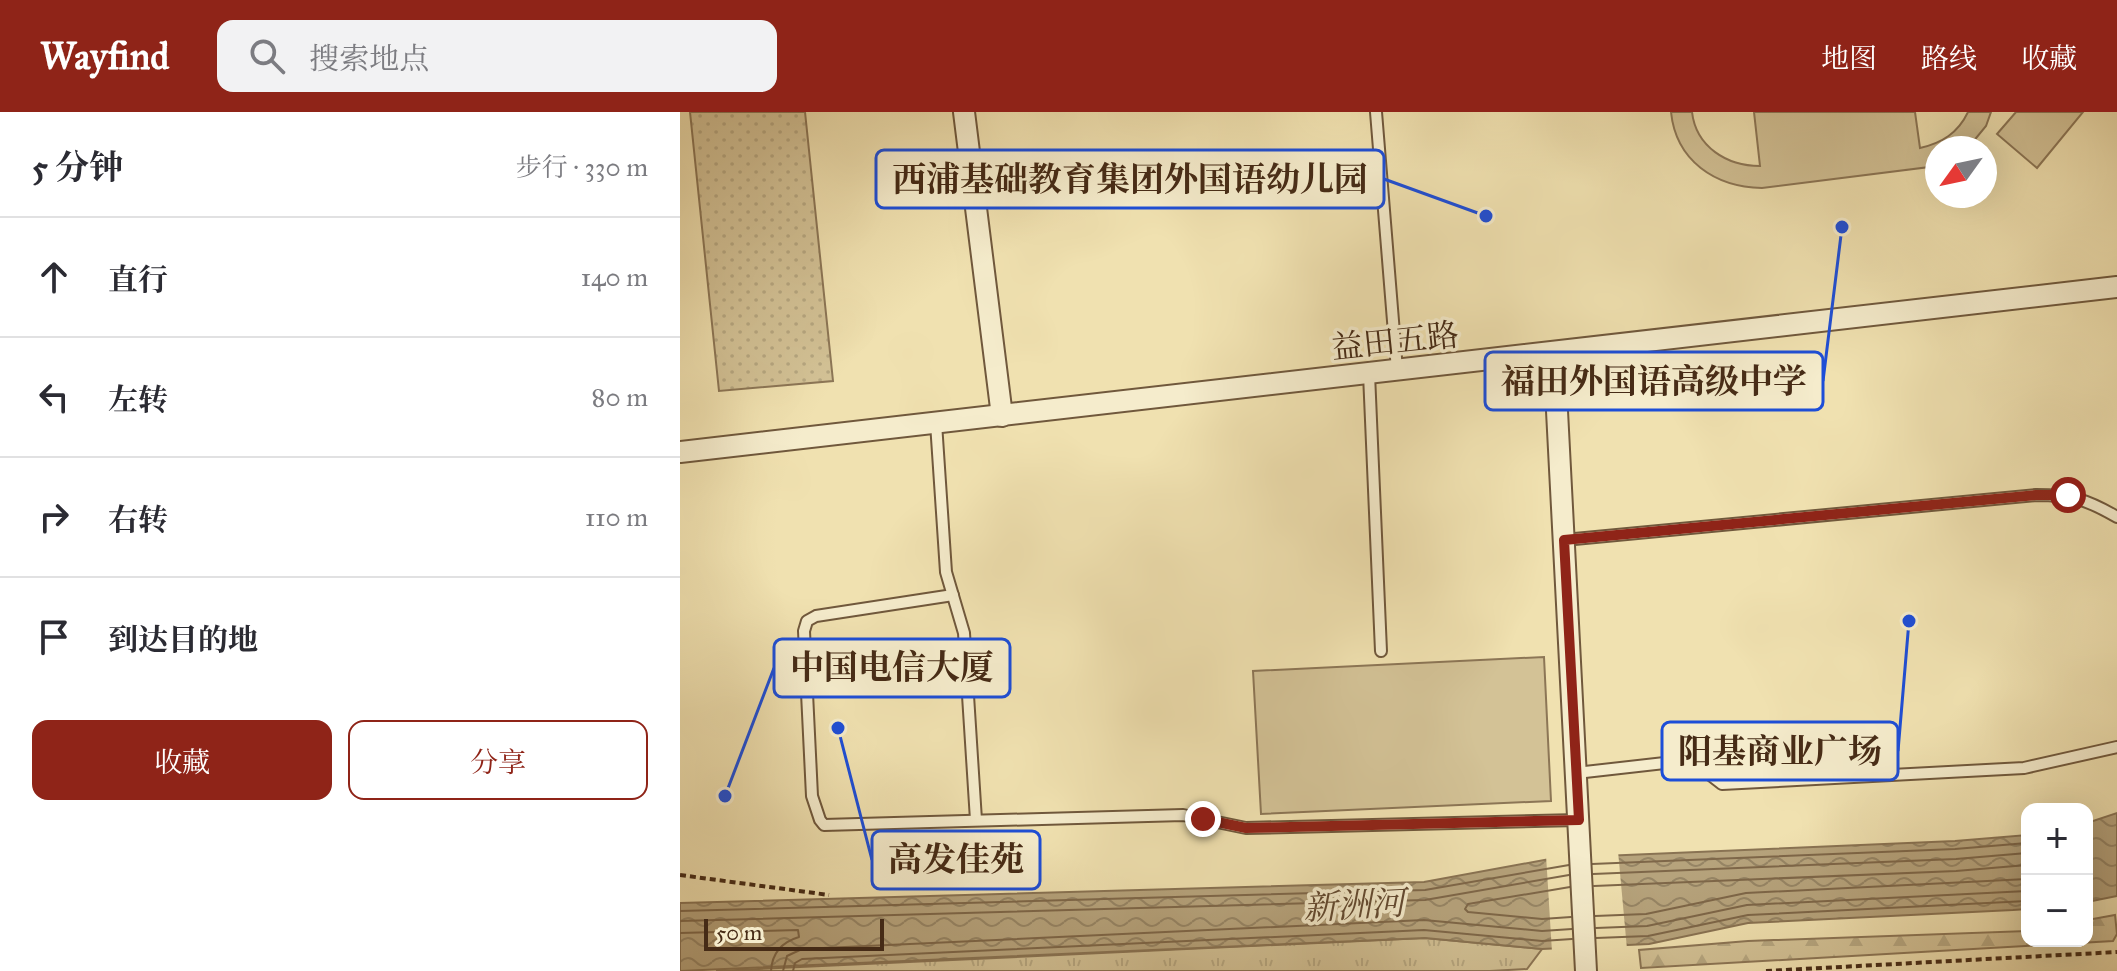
<!DOCTYPE html>
<html lang="zh">
<head>
<meta charset="utf-8">
<style>
	:root { --surface:#fff; --page:#f2f2f3; --text:#2b2b33; --muted:#7c7c81; --line:#e1e1e2; --accent:#8f2418 }
	body { margin:0; font-family:"IM FELL Great Primer","Noto Serif SC",serif; background:var(--page); color:var(--text) }
	.controls { position:absolute; right:24px; bottom:24px; display:grid; overflow:hidden; border-radius:16px; box-shadow:0 8px 32px #0002 }
	.controls button { width:72px; height:72px; display:grid; place-items:center; padding:0; border:0; border-bottom:2px solid var(--line); background:var(--surface); color:var(--text); font:40px sans-serif }
	.compass { position:absolute; left:1245px; top:24px; width:72px; height:72px; border-radius:50%; background:var(--surface); box-shadow:0 8px 32px #0002; rotate:237deg }
	.scale { position:absolute; left:24px; bottom:20px; width:180px; box-sizing:border-box; padding-left:8px; border:4px solid #462b16; border-top:0; font-size:22px; line-height:28px; white-space:nowrap; color:#462b16; -webkit-text-stroke:6px #f5eccc; paint-order:stroke }
	.stop { position:absolute; width:24px; height:24px; margin:-18px; border:6px solid #8f2418; border-radius:50%; background:#fff }
	.stop.end { background:#8f2418; border-color:#fff; box-shadow:0 2px 8px #0008 }
	.list { margin:0; padding:0; list-style:none }
	h2 { display:flex; justify-content:space-between; align-items:center; height:104px; margin:0; padding:0 32px; font-size:34px }
	h2 small { font-size:26px; font-weight:400; color:var(--muted) }
	.list li { display:grid; grid-template-columns:52px 1fr auto; gap:24px; align-items:center; box-sizing:border-box; height:120px; padding:0 32px; border-top:2px solid var(--line) }
	.list b { display:block; font-size:30px; white-space:nowrap }
	.list em { font-size:26px; font-style:normal; color:var(--muted) }
	.actions { display:flex; gap:16px; padding:24px 32px }
	.actions a { flex:1; padding:18px 0; border:2px solid var(--accent); border-radius:16px; text-align:center; font-size:28px; color:var(--accent) }
	.actions .main { background:var(--accent); color:#fff }
	.icon { flex:none; width:44px; height:44px; fill:none; stroke:currentColor; stroke-width:2; stroke-linecap:round; stroke-linejoin:round }
	.map { position:relative; flex:none; width:1437px; height:859px; overflow:hidden }
	header { display:flex; align-items:center; gap:48px; box-sizing:border-box; height:112px; padding:0 40px; background:var(--accent); color:#fff }
	header strong { font-size:38px }
	nav { display:flex; gap:44px; margin-inline-start:auto; font-size:28px }
	.search { width:560px; height:72px; background:var(--page); display:flex; align-items:center; gap:20px; box-sizing:border-box; padding:0 28px; border-radius:16px; color:var(--muted); font-size:30px }
	main { display:flex }
	aside { flex:1; background:var(--surface) }
	.map>svg:first-child { display:block }
	.grass { fill:url(#grass-tufts); stroke:#8c7656; stroke-width:2 }
	.forest { fill:url(#forest-firs); stroke:#8c7656; stroke-width:2 }
	.garden { fill:url(#garden-dots); stroke:#8c7656; stroke-width:2 }
	.pitch { fill:#d3c296; stroke:#8c7656; stroke-width:2 }
	.water { fill:url(#water-waves); stroke:#897353; stroke-width:2 }
	.pier { fill:#f0e1b0 }
	.lines { fill:none; stroke-linecap:round; stroke-linejoin:round }
	.shore { stroke:#7e6749; stroke-width:2 }
	.service-casing { stroke:#70583c; stroke-width:14 }
	.minor-casing { stroke:#70583c; stroke-width:24 }
	.path { stroke:#462b16; stroke-width:4; stroke-dasharray:6 4; stroke-linecap:butt }
	.service { stroke:#f5eccc; stroke-width:10 }
	.minor { stroke:#f5eccc; stroke-width:20 }
	.route { stroke:#8f2418; stroke-width:10 }
	.labels { text-anchor:middle; stroke-width:7; stroke-linejoin:round; paint-order:stroke }
	.street-label { font-size:32px; fill:#462b16; stroke:#f5eccc }
	.water-label { font-size:34px; font-style:italic; fill:#624930; stroke:#f5eccc }
	.leader { fill:none; stroke:#1d4ed8; stroke-width:3 }
	.callout-dot { fill:#1d4ed8; stroke:#f5eccc; stroke-width:3 }
	.callout { fill:#f5eccc; stroke:#1d4ed8; stroke-width:3 }
	.callout-label { font-size:34px; text-anchor:middle; font-weight:bold; fill:#462b16 }
</style>
</head>
<body>
<header>
<strong>Wayfind</strong>
<div class="search"><svg class="icon" aria-label="search" viewBox="0 0 24 24"><circle cx="10" cy="10" r="6"/><path d="M15 15l6 6"/></svg>搜索地点</div>
<nav><a>地图</a><a>路线</a><a>收藏</a></nav>
</header>
<main>
<aside>
<h2>5 分钟<small>步行 · 330 m</small></h2>
<ul class="list">
<li><svg class="icon" aria-label="ahead" viewBox="0 0 24 24"><path d="M12 20V5M6 11l6-6 6 6"/></svg><div><b>直行</b></div><em>140 m</em></li>
<li><svg class="icon" aria-label="left" viewBox="0 0 24 24"><path d="M17 20v-9H6M10 6l-5 5 5 5"/></svg><div><b>左转</b></div><em>80 m</em></li>
<li><svg class="icon" aria-label="right" viewBox="0 0 24 24"><path d="M7 20v-9h11M14 6l5 5-5 5"/></svg><div><b>右转</b></div><em>110 m</em></li>
<li><svg class="icon" aria-label="arrive" viewBox="0 0 24 24"><path d="M6 21V4h12l-3 4 3 4H6"/></svg><div><b>到达目的地</b></div></li>
</ul>
<div class="actions"><a class="main">收藏</a><a>分享</a></div>
</aside>
<div class="map">
<svg width="1437" height="859" viewBox="0 0 1437 859">
	<defs>
		<pattern id="grass-tufts" width="24" height="20" patternUnits="userSpaceOnUse" patternTransform="scale(2)"><rect width="24" height="20" fill="#d3c296"/><path d="M3 7l-1-3M5 7V3M7 7l1-3M15 17l-1-3M17 17v-4M19 17l1-3" fill="none" stroke="#b6a781"/></pattern>
		<pattern id="forest-firs" width="22" height="20" patternUnits="userSpaceOnUse" patternTransform="scale(2)"><rect width="22" height="20" fill="#d3c296"/><path d="M5 1l3.5 6h-7zM16 11l3.5 6h-7z" fill="#b6a781"/></pattern>
		<pattern id="garden-dots" width="8" height="8" patternUnits="userSpaceOnUse" patternTransform="scale(2)"><rect width="8" height="8" fill="#d3c296"/><path d="M2 2h.1M6 6h.1" fill="none" stroke="#b6a781" stroke-width="1.8" stroke-linecap="round"/></pattern>
		<pattern id="water-waves" width="16" height="10" patternUnits="userSpaceOnUse" patternTransform="scale(2)"><rect width="16" height="10" fill="#b6a37c"/><path d="M0 5q4-4 8 0t8 0" fill="none" stroke="#968565"/></pattern>
	</defs>
	<rect width="100%" height="100%" fill="#f0e1b0"/>
	<filter id="stains"><feTurbulence type="fractalNoise" baseFrequency=".0025" numOctaves="4"/><feColorMatrix values="0 0 0 0 .2 0 0 0 0 .09 0 0 0 0 .02 0 0 0 .5 -.17"/></filter>
	<radialGradient id="worn" r=".72"><stop offset=".6" stop-color="#630" stop-opacity="0"/><stop offset="1" stop-color="#630" stop-opacity=".3"/></radialGradient>
	<path class="grass" d="M745,826L862,837L847,857L810,859H36Z"/>
	<path class="forest" d="M1435,803L1437,822L1433,829L961,856L959,838L1068,829L1347,819V829H1407V808Z"/>
	<path class="garden" d="M10,0H125L153,269L39,279Z"/>
	<g class="pitch">
		<path d="M991,0H1012C1016,35 1047,54 1080,54L1074,0H1235L1240,36C1262,31 1278,21 1288,0H1311L1306,14L1288,36H1257V54L1082,76C1035,75 996,49 991,0Z"/>
		<path d="M1336,0H1403L1357,56L1317,22Z"/>
		<path d="M864,545L871,689L581,702L573,559Z"/>
	</g>
	<g class="water">
		<path d="M1437,701V784L1407,790V711Z"/>
		<path d="M1347,723V797L1333,798L1068,811L969,832L862,837L745,826L0,859V791L744,770L875,746L1275,729Z"/>
	</g>
	<path class="pier" d="M938,739L947,837L872,840L866,743Z"/>
	<g class="lines">
		<g class="shore">
			<path d="M912,752L1275,737L1347,731"/>
			<path d="M913,762L1276,747L1347,741"/>
			<path d="M914,774L1276,759L1347,753"/>
			<path d="M890,775L788,792L785,797L788,800L862,807L891,805"/>
			<path d="M0,799L745,778L889,753"/>
			<path d="M915,804L966,802L1066,781L1347,767"/>
			<path d="M0,809L745,788L889,763"/>
			<path d="M916,816L967,814L1067,793L1347,779"/>
			<path d="M0,821L118,818L119,825C102,830 92,840 91,859"/>
			<path d="M916,826L968,824L1068,803L1347,789"/>
			<path d="M103,859L107,844L122,837L744,808L862,819L892,817"/>
			<path d="M113,859L115,851L122,847L744,818L862,829L892,827"/>
		</g>
		<defs>
			<g id="service">
				<path d="M696,0L717,258"/>
				<path d="M689,262L701,539"/>
				<path d="M256,311L266,460L284,521L296,708"/>
				<path d="M884,428L1356,383C1392,383 1406,387 1437,405"/>
				<path d="M273,483L136,504L127,509L124,519L132,684L140,708L144,713L503,703L566,716L899,708"/>
				<path d="M896,661L1011,648L1042,672L1344,656L1437,635"/>
			</g>
			<g id="minor">
				<path d="M284,0L322,304"/>
				<path d="M874,241L906,859"/>
				<path d="M0,340L1437,175"/>
			</g>
		</defs>
		<use href="#service" class="service-casing"/>
		<use href="#minor" class="minor-casing"/>
		<g class="path">
			<path d="M0,763L149,783"/>
			<path d="M1086,859L1437,840"/>
		</g>
		<use href="#service" class="service"/>
		<use href="#minor" class="minor"/>
	</g>
	<g class="lines">
		<path class="route" d="M523,707L566,716L899,708L884,428L1356,383H1388"/>
	</g>
	<g class="labels">
		<g class="street-label">
			<text transform="translate(715 229) rotate(-6)" y="11">益田五路</text>
		</g>
		<g class="water-label">
			<text transform="translate(674 793) rotate(-3)" y="12">新洲河</text>
		</g>
	</g>
	<path class="leader" d="M806 104L704 67M1162 115L1143 269M45 684L94 556M1229 509L1218 639M158 616L192 748"/>
	<g class="callout-dot">
		<circle cx="806" cy="104" r="8"/>
		<circle cx="1162" cy="115" r="8"/>
		<circle cx="45" cy="684" r="8"/>
		<circle cx="1229" cy="509" r="8"/>
		<circle cx="158" cy="616" r="8"/>
	</g>
	<g class="callout">
		<rect x="196" y="38" width="508" height="58" rx="8"/>
		<rect x="805" y="240" width="338" height="58" rx="8"/>
		<rect x="94" y="527" width="236" height="58" rx="8"/>
		<rect x="982" y="610" width="236" height="58" rx="8"/>
		<rect x="192" y="719" width="168" height="58" rx="8"/>
	</g>
	<g class="callout-label">
		<text x="450" y="79">西浦基础教育集团外国语幼儿园</text>
		<text x="974" y="281">福田外国语高级中学</text>
		<text x="212" y="567">中国电信大厦</text>
		<text x="1100" y="651">阳基商业广场</text>
		<text x="276" y="759">高发佳苑</text>
	</g>
	<rect width="100%" height="100%" filter="url(#stains)"/>
	<rect width="100%" height="100%" fill="url(#worn)"/>
</svg>
<div class="controls">
<button>+</button>
<button>−</button>
</div>
<svg class="compass" viewBox="-18 -18 36 36"><path d="M0-13l5 13h-10z" fill="#e53935"/><path d="M0 13l5-13h-10z" fill="#7c7c81"/></svg>
<div class="scale">50 m</div>
<div class="stop" style="left:1388px;top:383px"></div>
<div class="stop end" style="left:523px;top:707px"></div>
</div>
</main>
</body>
</html>
